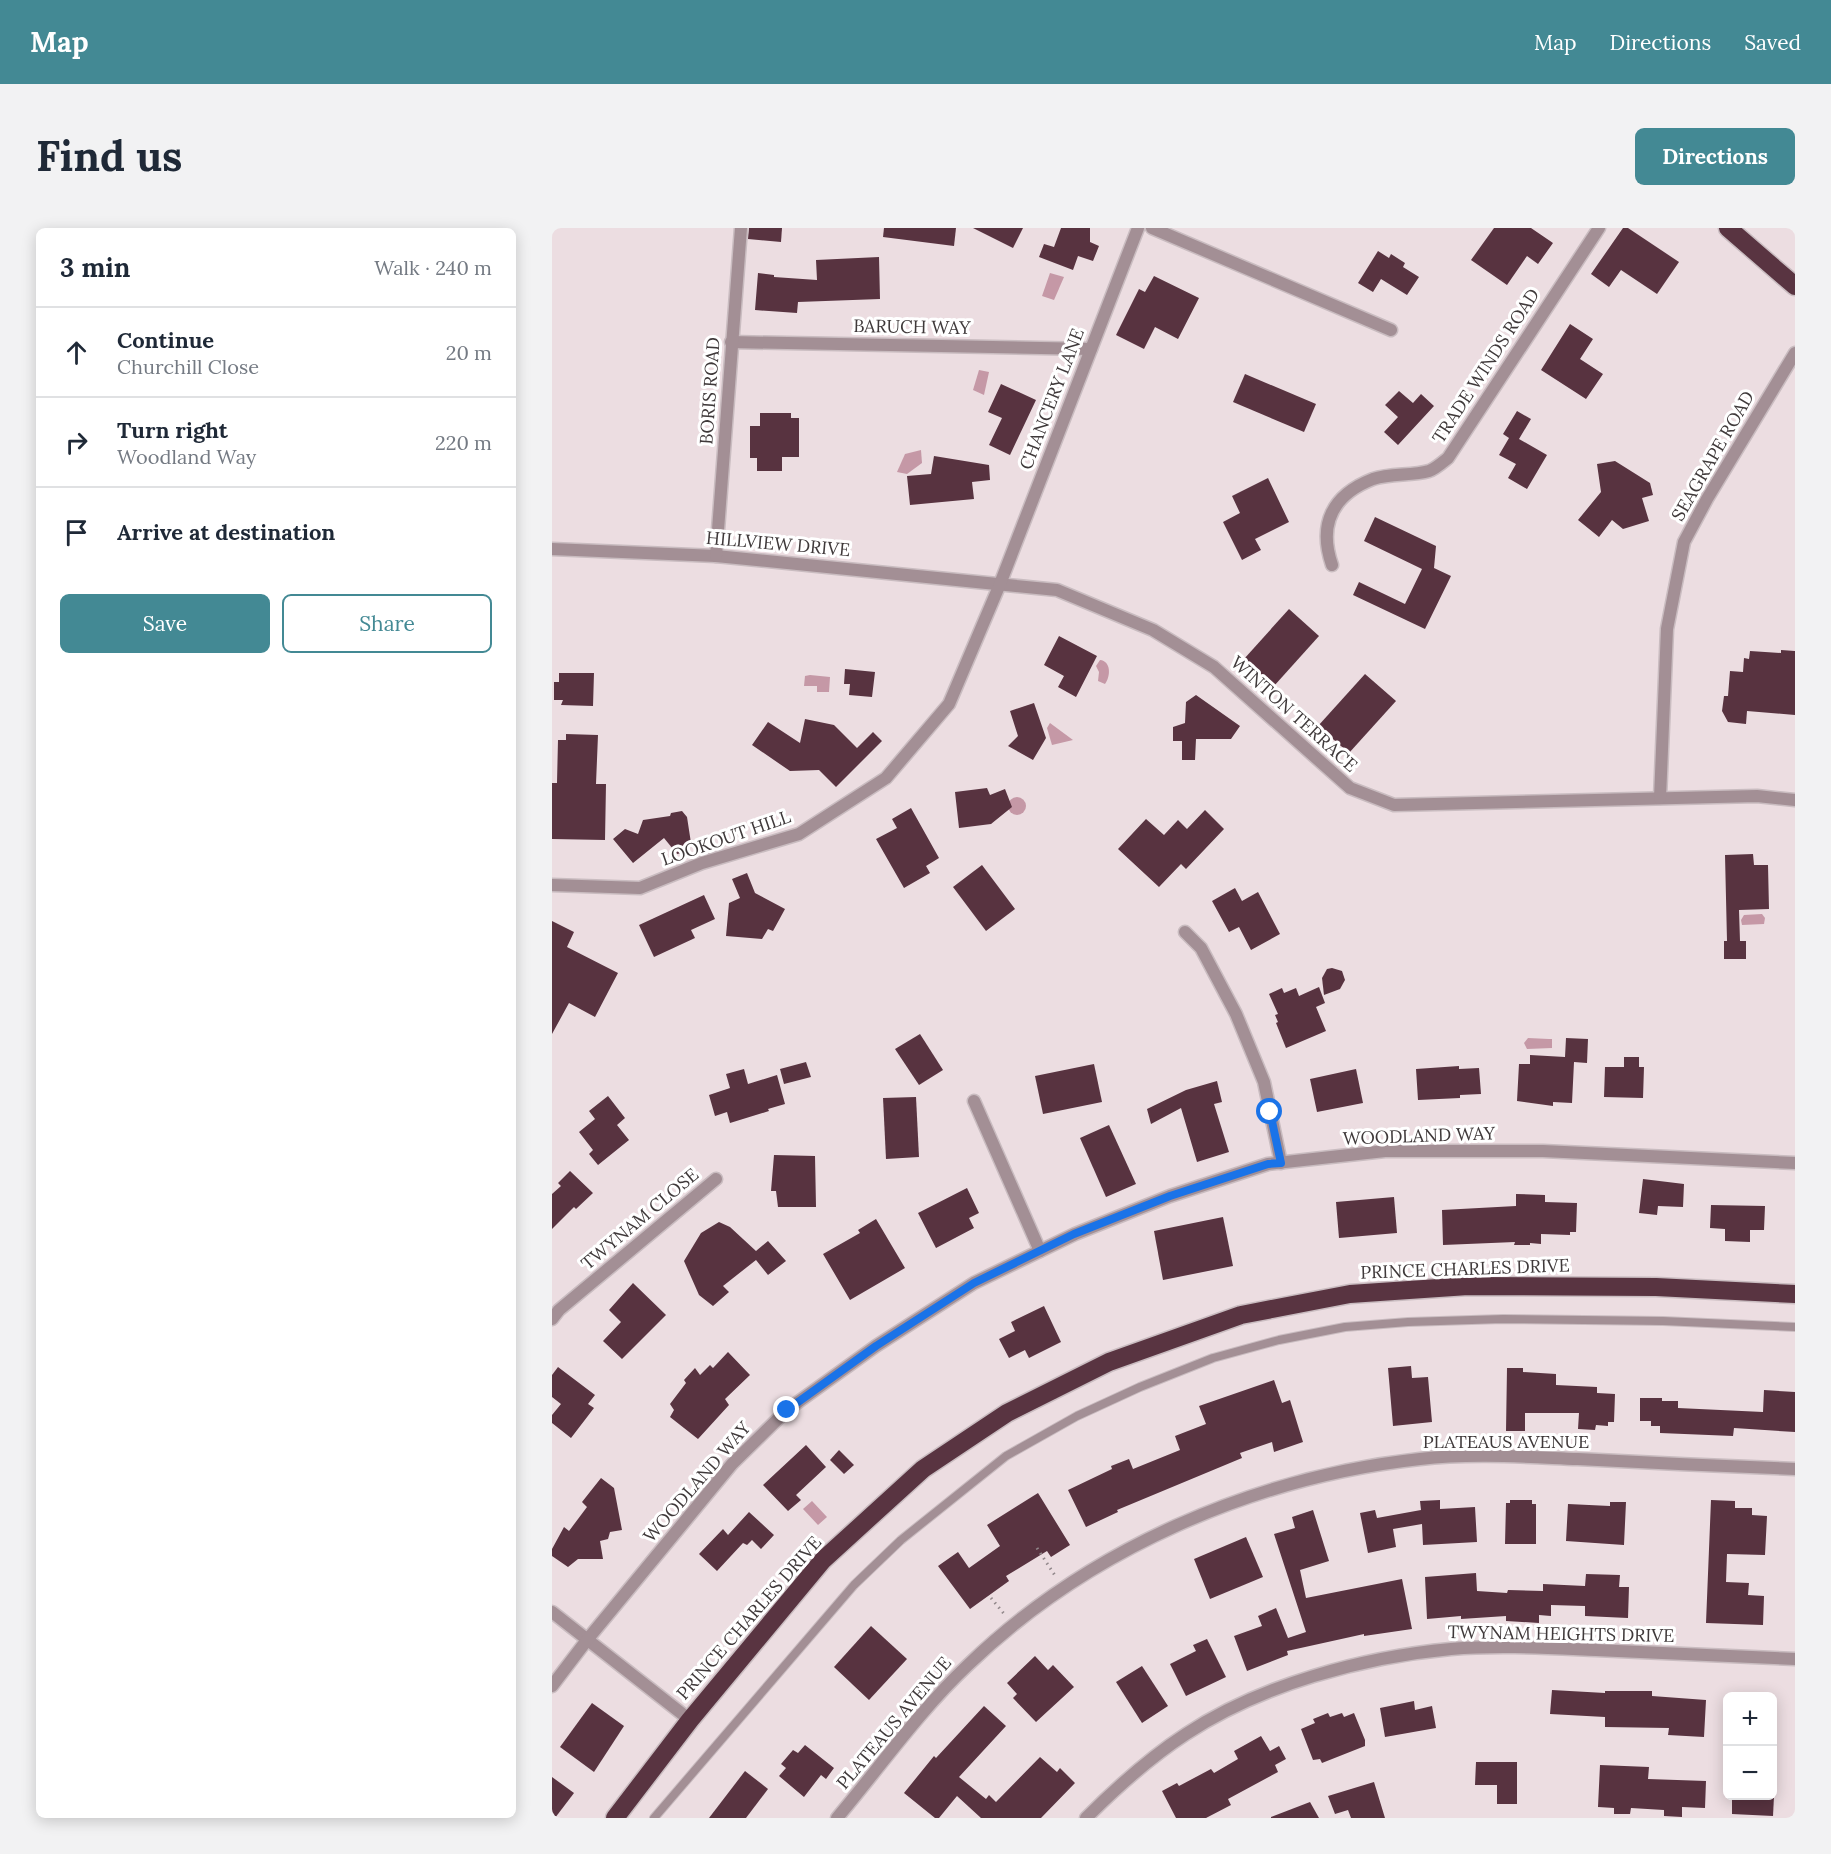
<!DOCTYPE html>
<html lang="en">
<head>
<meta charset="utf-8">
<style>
	:root { --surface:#fff; --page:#f2f2f3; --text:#1f2937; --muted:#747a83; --line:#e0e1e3; --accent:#438994 }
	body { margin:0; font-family:Lora,serif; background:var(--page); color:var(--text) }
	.controls { position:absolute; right:18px; bottom:18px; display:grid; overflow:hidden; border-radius:9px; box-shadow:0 3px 15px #0003 }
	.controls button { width:54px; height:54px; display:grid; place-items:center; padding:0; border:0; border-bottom:2px solid var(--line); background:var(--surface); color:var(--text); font:30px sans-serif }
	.stop { position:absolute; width:18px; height:18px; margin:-14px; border:4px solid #1a73e8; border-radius:50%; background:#fff }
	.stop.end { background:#1a73e8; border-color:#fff; box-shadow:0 2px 6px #0008 }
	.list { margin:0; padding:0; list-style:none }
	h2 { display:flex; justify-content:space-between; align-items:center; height:78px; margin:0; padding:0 24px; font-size:26px }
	h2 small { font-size:20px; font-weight:400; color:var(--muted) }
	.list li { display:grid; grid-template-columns:39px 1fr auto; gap:18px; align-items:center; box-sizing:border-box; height:90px; padding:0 24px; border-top:2px solid var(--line) }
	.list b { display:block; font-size:22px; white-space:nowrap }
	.list p { margin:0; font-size:20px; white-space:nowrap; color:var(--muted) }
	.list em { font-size:20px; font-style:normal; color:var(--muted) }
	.actions { display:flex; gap:12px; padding:18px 24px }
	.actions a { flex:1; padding:14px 0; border:2px solid var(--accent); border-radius:9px; text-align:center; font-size:21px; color:var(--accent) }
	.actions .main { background:var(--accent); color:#fff }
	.icon { flex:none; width:33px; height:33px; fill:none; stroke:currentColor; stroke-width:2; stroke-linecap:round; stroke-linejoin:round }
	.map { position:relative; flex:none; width:1243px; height:1590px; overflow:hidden; border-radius:9px }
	header { display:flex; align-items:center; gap:36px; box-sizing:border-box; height:84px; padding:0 30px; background:var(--accent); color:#fff }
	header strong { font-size:28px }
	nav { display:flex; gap:33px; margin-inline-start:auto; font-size:21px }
	.intro { display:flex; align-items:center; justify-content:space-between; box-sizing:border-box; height:144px; padding:0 36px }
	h1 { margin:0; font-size:42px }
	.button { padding:15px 27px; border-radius:9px; background:var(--accent); color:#fff; font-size:21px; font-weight:700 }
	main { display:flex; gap:36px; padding:0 36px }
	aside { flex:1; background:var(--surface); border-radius:9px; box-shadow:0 3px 15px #0003 }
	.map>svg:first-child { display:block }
	.water { fill:#c598a6 }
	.building { fill:#583340 }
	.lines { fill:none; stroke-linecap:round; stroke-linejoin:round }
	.lane-casing { stroke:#c9bcc0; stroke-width:10 }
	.street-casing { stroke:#c9bcc0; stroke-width:15 }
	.highway-casing { stroke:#c9bcc0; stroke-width:21 }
	.path { stroke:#92888b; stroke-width:3; stroke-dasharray:1.5 4.5; stroke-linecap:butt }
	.lane { stroke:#a38f95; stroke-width:8 }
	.street { stroke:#a38f95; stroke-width:12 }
	.highway { stroke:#593441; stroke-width:18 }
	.route { stroke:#1a73e8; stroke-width:8 }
	.labels { text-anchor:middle; stroke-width:6; stroke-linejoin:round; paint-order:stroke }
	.street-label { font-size:18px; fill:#3f393a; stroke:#fff }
</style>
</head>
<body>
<header>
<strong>Map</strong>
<nav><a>Map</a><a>Directions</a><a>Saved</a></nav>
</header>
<div class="intro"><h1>Find us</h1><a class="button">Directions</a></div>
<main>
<aside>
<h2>3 min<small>Walk · 240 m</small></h2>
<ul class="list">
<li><svg class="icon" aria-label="ahead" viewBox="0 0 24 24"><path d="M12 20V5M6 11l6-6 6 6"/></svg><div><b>Continue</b><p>Churchill Close</p></div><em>20 m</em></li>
<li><svg class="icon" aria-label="right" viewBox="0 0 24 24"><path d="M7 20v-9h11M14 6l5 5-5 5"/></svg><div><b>Turn right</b><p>Woodland Way</p></div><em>220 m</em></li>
<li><svg class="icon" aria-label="arrive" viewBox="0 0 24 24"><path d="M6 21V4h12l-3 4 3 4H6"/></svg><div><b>Arrive at destination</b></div></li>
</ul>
<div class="actions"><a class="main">Save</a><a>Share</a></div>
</aside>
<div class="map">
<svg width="1243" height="1590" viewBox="0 0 1243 1590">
	<rect width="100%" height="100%" fill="#ecdde1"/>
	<g class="water">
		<path d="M498,45L512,49L502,72L490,68Z"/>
		<path d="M427,142L437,144L432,167L421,162Z"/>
		<path d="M369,222L370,235L355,246L345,244L353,226Z"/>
		<path d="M548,432C559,433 559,448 553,456L546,453L547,444L544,438Z"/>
		<path d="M258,447L278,449L277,464H265V458H252L253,448Z"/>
		<path d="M498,495L521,512L500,517L495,500Z"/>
		<circle cx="465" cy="578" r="9"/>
		<path d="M1210,686L1213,690L1212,696L1190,697L1189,692L1192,687Z"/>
		<path d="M976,810L997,811H1000V820L975,821L972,815Z"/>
		<path d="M260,1273L275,1289L266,1297L251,1281Z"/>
	</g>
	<g class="building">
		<path d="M197,0H230L229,14L196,11Z"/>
		<path d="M332,0H404L402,18L331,9Z"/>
		<path d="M421,0H471L461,20Z"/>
		<path d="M509,0H538V14L547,18L541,33L526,28L521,42L487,29L492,16L502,19Z"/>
		<path d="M942,0H979L1001,15L986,36L975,28L955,57L919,32Z"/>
		<path d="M1071,0H1076L1127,34L1105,66L1069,42L1057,59L1039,46Z"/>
		<path d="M826,23L837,30L839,26L853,35L851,39L867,49L855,67L829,51L821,64L806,55Z"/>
		<path d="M327,29L328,71L246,74L245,85L203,82L206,45L222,47V49L265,52L264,32Z"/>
		<path d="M602,48L647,70L626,111L603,99L592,121L564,107L587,61L593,64Z"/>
		<path d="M1018,96L1041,111L1028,131L1051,146L1034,171L989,142Z"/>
		<path d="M693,146L764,176L752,204L681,174Z"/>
		<path d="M449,156L484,172L458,227L437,217L450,190L436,184Z"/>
		<path d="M847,163L861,175L869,166L882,178L846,217L832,204L846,189L833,177Z"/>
		<path d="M965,183L979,191L967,211L995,227L975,261L956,250L964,236L947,227L957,210L951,206Z"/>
		<path d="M208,185H239V190H247V229H230V243H205V230H198V198H208Z"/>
		<path d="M382,228L437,237L438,252L420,254L422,271L358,277L355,248L379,246Z"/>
		<path d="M1063,233L1098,255L1101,267L1090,270L1097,293L1071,301L1060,292L1047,309L1026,292L1049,264L1045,236Z"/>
		<path d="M716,250L737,294L703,311L709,322L690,332L671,294L688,285L680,268Z"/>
		<path d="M823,289L884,318L882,340L899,348L873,401L801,367L807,354L853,376L870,341L812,313Z"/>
		<path d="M737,381L767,408L722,458L692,431Z"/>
		<path d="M507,408L545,428L524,469L506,459L512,448L492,437Z"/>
		<path d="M1229,422L1243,423V487L1195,483L1194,496L1176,494L1170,483L1172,468H1176L1178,443L1191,444L1192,430L1197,431L1198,423L1229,425Z"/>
		<path d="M293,441L323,444L320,469L297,467L298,456H292Z"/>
		<path d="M7,445H42L41,478L9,477L11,472H2V454H7Z"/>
		<path d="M813,446L844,473L797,525L766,498Z"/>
		<path d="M644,467L688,498L679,511H644L643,532H630V513H621V499L633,495L634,474Z"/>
		<path d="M482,475L494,510L481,532L456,518L466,508L458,483Z"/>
		<path d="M253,491L282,497L305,520L321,504L330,513L284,559L267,542L238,543L200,517L216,494L248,515Z"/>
		<path d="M14,506L46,507L44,556H54L53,612L0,611V555H5L6,512H14Z"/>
		<path d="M435,560L438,567L453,561L460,579L439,596L407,600L403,564Z"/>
		<path d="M359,580L387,630L374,638L378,645L352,660L324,611L345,600L340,591Z"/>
		<path d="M653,582L672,601L634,641L629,636L607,659L566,621L594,591L612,607L626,592L635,601Z"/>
		<path d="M130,583L135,589L139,615L135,624L125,626L112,610L81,635L61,611L73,601L86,606L91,592L118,588L119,585Z"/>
		<path d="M1201,626L1202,637H1216L1217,681L1187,682L1188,713H1194V731H1172V713H1175L1173,627Z"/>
		<path d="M430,637L463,681L434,703L401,659Z"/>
		<path d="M195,645L203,665L233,681L221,703L216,701L210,711L174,708L177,675L188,670L180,651Z"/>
		<path d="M683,660L690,673L706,664L728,706L699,722L687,699L677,704L660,673Z"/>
		<path d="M152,667L163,691L139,702L143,710L102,729L87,697Z"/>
		<path d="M0,693L22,704L15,719L66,745L43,789L17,775L0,806Z"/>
		<path d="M780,740L790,743L793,752L788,761L772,767L770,750L775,741Z"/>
		<path d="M767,759L773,775L764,779L774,803L734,820L724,795L726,794L723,787L726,786L717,766L730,760L732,765L744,760L747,768Z"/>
		<path d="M368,806L391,842L367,857L343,821Z"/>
		<path d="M1014,810L1036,811L1035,835L1022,834L1020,875L1001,874V878L965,873L967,836H978V827L1013,829Z"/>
		<path d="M1072,829H1087V839H1092L1091,870L1052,869L1053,839H1072Z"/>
		<path d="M254,834L259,849L232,856L228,841Z"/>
		<path d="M542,836L550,874L491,886L483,848Z"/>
		<path d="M907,838V841L927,840L929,866L908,867V870L866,872L864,841Z"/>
		<path d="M192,841L196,856L225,847L233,876L216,881L217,883L178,895L175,884L163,888L157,867L178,860L174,846Z"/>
		<path d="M804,841L811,875L765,884L758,851Z"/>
		<path d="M665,853L670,874L662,876L677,924L645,934L629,880L599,896L595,881L634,862Z"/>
		<path d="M56,868L73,890L65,897L77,912L46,937L37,926L41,922L27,904L43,891L37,883Z"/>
		<path d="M364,869L367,929L334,931L331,870Z"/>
		<path d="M557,897L584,956L554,969L528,910Z"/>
		<path d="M222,927L263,928L264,979H226L224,963H219Z"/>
		<path d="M18,943L41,965L24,981L22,979L0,1001V966L9,958L6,955Z"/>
		<path d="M1091,951L1132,956L1131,979L1106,978L1105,987L1087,985Z"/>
		<path d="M415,960L427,985L417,990L422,1000L384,1020L366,985Z"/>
		<path d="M964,966L993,967V974L1025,975L1024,1004H1018V1007L989,1006V1016L978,1015V1017H962L963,1014L891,1017L890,982L964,978Z"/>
		<path d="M842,969L845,1005L787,1010L784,974Z"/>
		<path d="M1159,977L1213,978L1212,1002H1198V1014L1173,1013V1001L1158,1000Z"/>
		<path d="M671,989L681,1038L611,1052L602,1003Z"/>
		<path d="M324,991L353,1040L298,1072L271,1026L308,1005L306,1002Z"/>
		<path d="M167,994L178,999L204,1023L216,1013L234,1033L216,1047L204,1032L171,1058L177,1064L161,1078L147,1067L132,1033L149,1005Z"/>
		<path d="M81,1055L114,1087L70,1131L51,1113L69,1094L57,1082Z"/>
		<path d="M492,1078L509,1114L477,1130L473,1122L457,1130L447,1111L463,1103L459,1094Z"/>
		<path d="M176,1124L198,1147L173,1171L177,1177L146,1211L118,1189L122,1182L118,1176L134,1155L132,1152L143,1140L148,1147L158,1137L161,1140Z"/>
		<path d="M859,1138L860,1150L876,1149L880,1194L841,1198L836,1140Z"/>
		<path d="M6,1139L43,1167L36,1176L42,1180L19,1210L0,1195V1187L9,1176L0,1169V1147Z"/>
		<path d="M955,1140H971V1144L1004,1146V1157L1045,1159V1165L1063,1166L1062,1194H1056V1198L1044,1197L1043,1202L1026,1201L1027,1185H973V1203H954Z"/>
		<path d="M722,1152L730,1175L738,1172L751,1214L722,1224L720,1214L688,1225L690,1230L565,1282L566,1284L534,1299L516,1262L560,1241L559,1238L577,1231L581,1241L628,1222L623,1208L654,1196L647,1178Z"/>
		<path d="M1212,1162L1243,1164V1204L1182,1200L1181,1208L1108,1205V1198H1099V1193H1088V1170H1110V1173H1126V1180L1211,1184Z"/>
		<path d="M254,1217L274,1239L244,1267L249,1272L236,1283L211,1257Z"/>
		<path d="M287,1222L302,1237L292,1246L278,1232Z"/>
		<path d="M49,1250L62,1260L70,1302L58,1304L56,1311L48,1313L51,1331H26L16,1339L0,1328V1321L12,1299L17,1303L35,1279L30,1274Z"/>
		<path d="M486,1265L518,1317L499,1329L495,1323L454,1348L457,1353L418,1381L386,1338L406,1324L417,1340L448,1318L435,1297Z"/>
		<path d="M888,1272V1281L923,1279L925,1314L871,1317L870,1296L841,1301L844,1319L816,1325L808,1285L823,1282L825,1290L869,1282L868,1273Z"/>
		<path d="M958,1272H980V1276H984V1316H953L954,1275H958Z"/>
		<path d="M1159,1272L1183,1273V1280H1200V1287L1215,1288L1213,1327L1175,1326L1174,1354L1197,1355L1196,1367L1212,1368L1211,1397L1154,1395Z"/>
		<path d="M1058,1274H1074L1072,1317L1014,1313L1016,1276L1058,1278Z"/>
		<path d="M761,1282L777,1333L748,1342L754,1370L850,1351L860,1401L812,1408V1406L735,1423L736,1427L695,1443L682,1408L710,1398L706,1388L724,1380L736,1410L754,1404L722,1306L743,1300L740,1289Z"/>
		<path d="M197,1284L222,1307L209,1321L200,1312L195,1317L191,1315L165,1343L147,1326L171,1301L176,1307Z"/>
		<path d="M694,1309L711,1349L658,1371L642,1331Z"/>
		<path d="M924,1345L925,1363L955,1365L956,1362L991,1363V1356L1033,1358L1034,1346L1068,1347L1067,1359H1077L1076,1390L1033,1388V1378L999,1377V1388L987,1387V1395L954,1393V1388L909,1391V1388L875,1391L873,1349Z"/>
		<path d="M319,1398L355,1431L317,1472L282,1439Z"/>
		<path d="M655,1411L674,1449L634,1468L618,1436L644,1423L641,1417Z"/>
		<path d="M483,1428L496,1442L501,1437L522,1459L484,1494L461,1470L465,1466L455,1455Z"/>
		<path d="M590,1438L616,1478L590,1495L564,1454Z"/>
		<path d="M1000,1462L1053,1465V1463H1100V1468L1154,1472L1152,1509L1116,1507L1117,1500L1053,1499V1489L998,1486Z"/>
		<path d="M862,1473L863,1482L880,1478L884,1500L833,1509L828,1480Z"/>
		<path d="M40,1475L72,1498L42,1544L8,1519Z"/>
		<path d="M432,1478L454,1498L407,1549L434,1571L437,1567L444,1574L488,1529L505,1544L508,1540L523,1555L489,1590H429L405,1568L387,1590H383L352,1565L382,1528L384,1530Z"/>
		<path d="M776,1485L778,1489L790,1485L792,1489L802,1485L813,1512V1518L770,1535L768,1531L761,1532L749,1501L763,1495L761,1491Z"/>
		<path d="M709,1508L718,1523L727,1518L734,1531L723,1537L726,1544L676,1571L679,1577L654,1590H624L610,1563L625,1555L627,1558L659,1541L662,1545L686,1531L682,1523Z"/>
		<path d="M253,1517L282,1540L274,1551L269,1547L252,1569L227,1548L234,1540L229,1536L241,1522L246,1525Z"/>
		<path d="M924,1534H965V1576H945V1557H923Z"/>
		<path d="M1048,1537L1097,1539L1096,1551L1154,1553L1153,1580L1130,1579V1589L1112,1588V1582L1079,1580L1078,1586H1062V1580L1046,1579Z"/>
		<path d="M193,1543L216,1561L194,1590H157Z"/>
		<path d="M0,1549L22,1565L3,1590H0Z"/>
		<path d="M822,1554L833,1590H799L796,1582L783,1586L776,1568Z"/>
		<path d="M1180,1568H1222L1221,1588L1180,1586Z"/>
		<path d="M758,1574L767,1590H719V1589Z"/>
	</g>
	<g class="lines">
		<defs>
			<path id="lane" d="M102,1590L302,1357L349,1312L454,1228L525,1188L588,1159L661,1130L727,1112L793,1099L856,1094L951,1091L1111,1093L1243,1099"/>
			<g id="street">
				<path d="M600,0L839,102"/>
				<path d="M179,114L539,121"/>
				<path d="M0,321L164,328L505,362L601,402L662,439L798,560L842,577L1205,568L1243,572"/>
				<path d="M164,328L189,0"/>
				<path d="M780,337C766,296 780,267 821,251C839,245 859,248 877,243C883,241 891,234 896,230L1047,0"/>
				<path d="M1108,570L1115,401L1132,314L1155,271L1243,125"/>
				<path d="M0,657L88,660L150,635L247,606L334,550L397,476L448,356L586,0"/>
				<path d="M633,704L649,720L684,786L712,854L729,935"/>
				<path d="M422,873L488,1023"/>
				<path d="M0,1091L7,1082L164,951"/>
				<path d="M0,1384L138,1492"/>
				<path d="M0,1458L35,1412L180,1236L235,1182L324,1118L422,1055L523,1006L618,968L716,936L833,923H991L1243,935"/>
				<path d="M285,1590C328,1539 367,1483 416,1437C536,1321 703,1249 868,1231C920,1225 974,1229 1026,1231C1098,1235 1171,1238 1243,1241"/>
				<path d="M534,1590C565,1559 597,1530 634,1506C708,1457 811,1429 899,1421C947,1417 996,1420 1044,1422C1110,1425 1177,1428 1243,1431"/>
			</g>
			<g id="highway">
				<path d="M1176,0L1243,58"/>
				<path d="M63,1590L138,1492L271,1332L371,1241L455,1185L557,1134L689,1087L798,1066L916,1058L1104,1059L1243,1066"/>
			</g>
		</defs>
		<use href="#lane" class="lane-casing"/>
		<use href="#street" class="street-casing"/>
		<use href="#highway" class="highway-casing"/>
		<g class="path">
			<path d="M485,1320L504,1349"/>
			<path d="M439,1370L453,1387"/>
		</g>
		<use href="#lane" class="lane"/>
		<use href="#street" class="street"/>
		<use href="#highway" class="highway"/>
	</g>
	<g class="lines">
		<path class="route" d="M235,1182L324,1118L422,1055L522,1006L618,968L716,936L729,935L718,884"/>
	</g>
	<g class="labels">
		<g class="street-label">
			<text transform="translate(360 99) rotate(1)" y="6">BARUCH WAY</text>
			<text transform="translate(934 138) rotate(-57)" y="6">TRADE WINDS ROAD</text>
			<text transform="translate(158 163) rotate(-86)" y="6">BORIS ROAD</text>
			<text transform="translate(500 171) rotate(-69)" y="6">CHANCERY LANE</text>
			<text transform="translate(1161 228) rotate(-60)" y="6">SEAGRAPE ROAD</text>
			<text transform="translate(226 316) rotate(5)" y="6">HILLVIEW DRIVE</text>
			<text transform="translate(742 486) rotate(42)" y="6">WINTON TERRACE</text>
			<text transform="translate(174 610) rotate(-19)" y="6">LOOKOUT HILL</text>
			<text transform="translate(867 908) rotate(-2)" y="6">WOODLAND WAY</text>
			<text transform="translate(88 991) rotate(-40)" y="6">TWYNAM CLOSE</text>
			<text transform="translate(913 1041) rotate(-2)" y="6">PRINCE CHARLES DRIVE</text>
			<text x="954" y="1220">PLATEAUS AVENUE</text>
			<text transform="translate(145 1254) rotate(-49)" y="6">WOODLAND WAY</text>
			<text transform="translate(197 1390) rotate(-49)" y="6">PRINCE CHARLES DRIVE</text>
			<text transform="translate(1009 1406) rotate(1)" y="6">TWYNAM HEIGHTS DRIVE</text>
			<text transform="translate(342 1495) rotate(-50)" y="6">PLATEAUS AVENUE</text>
		</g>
	</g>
</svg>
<div class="controls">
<button>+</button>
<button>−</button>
</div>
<div class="stop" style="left:718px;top:884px"></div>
<div class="stop end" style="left:235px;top:1182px"></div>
</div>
</main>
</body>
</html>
